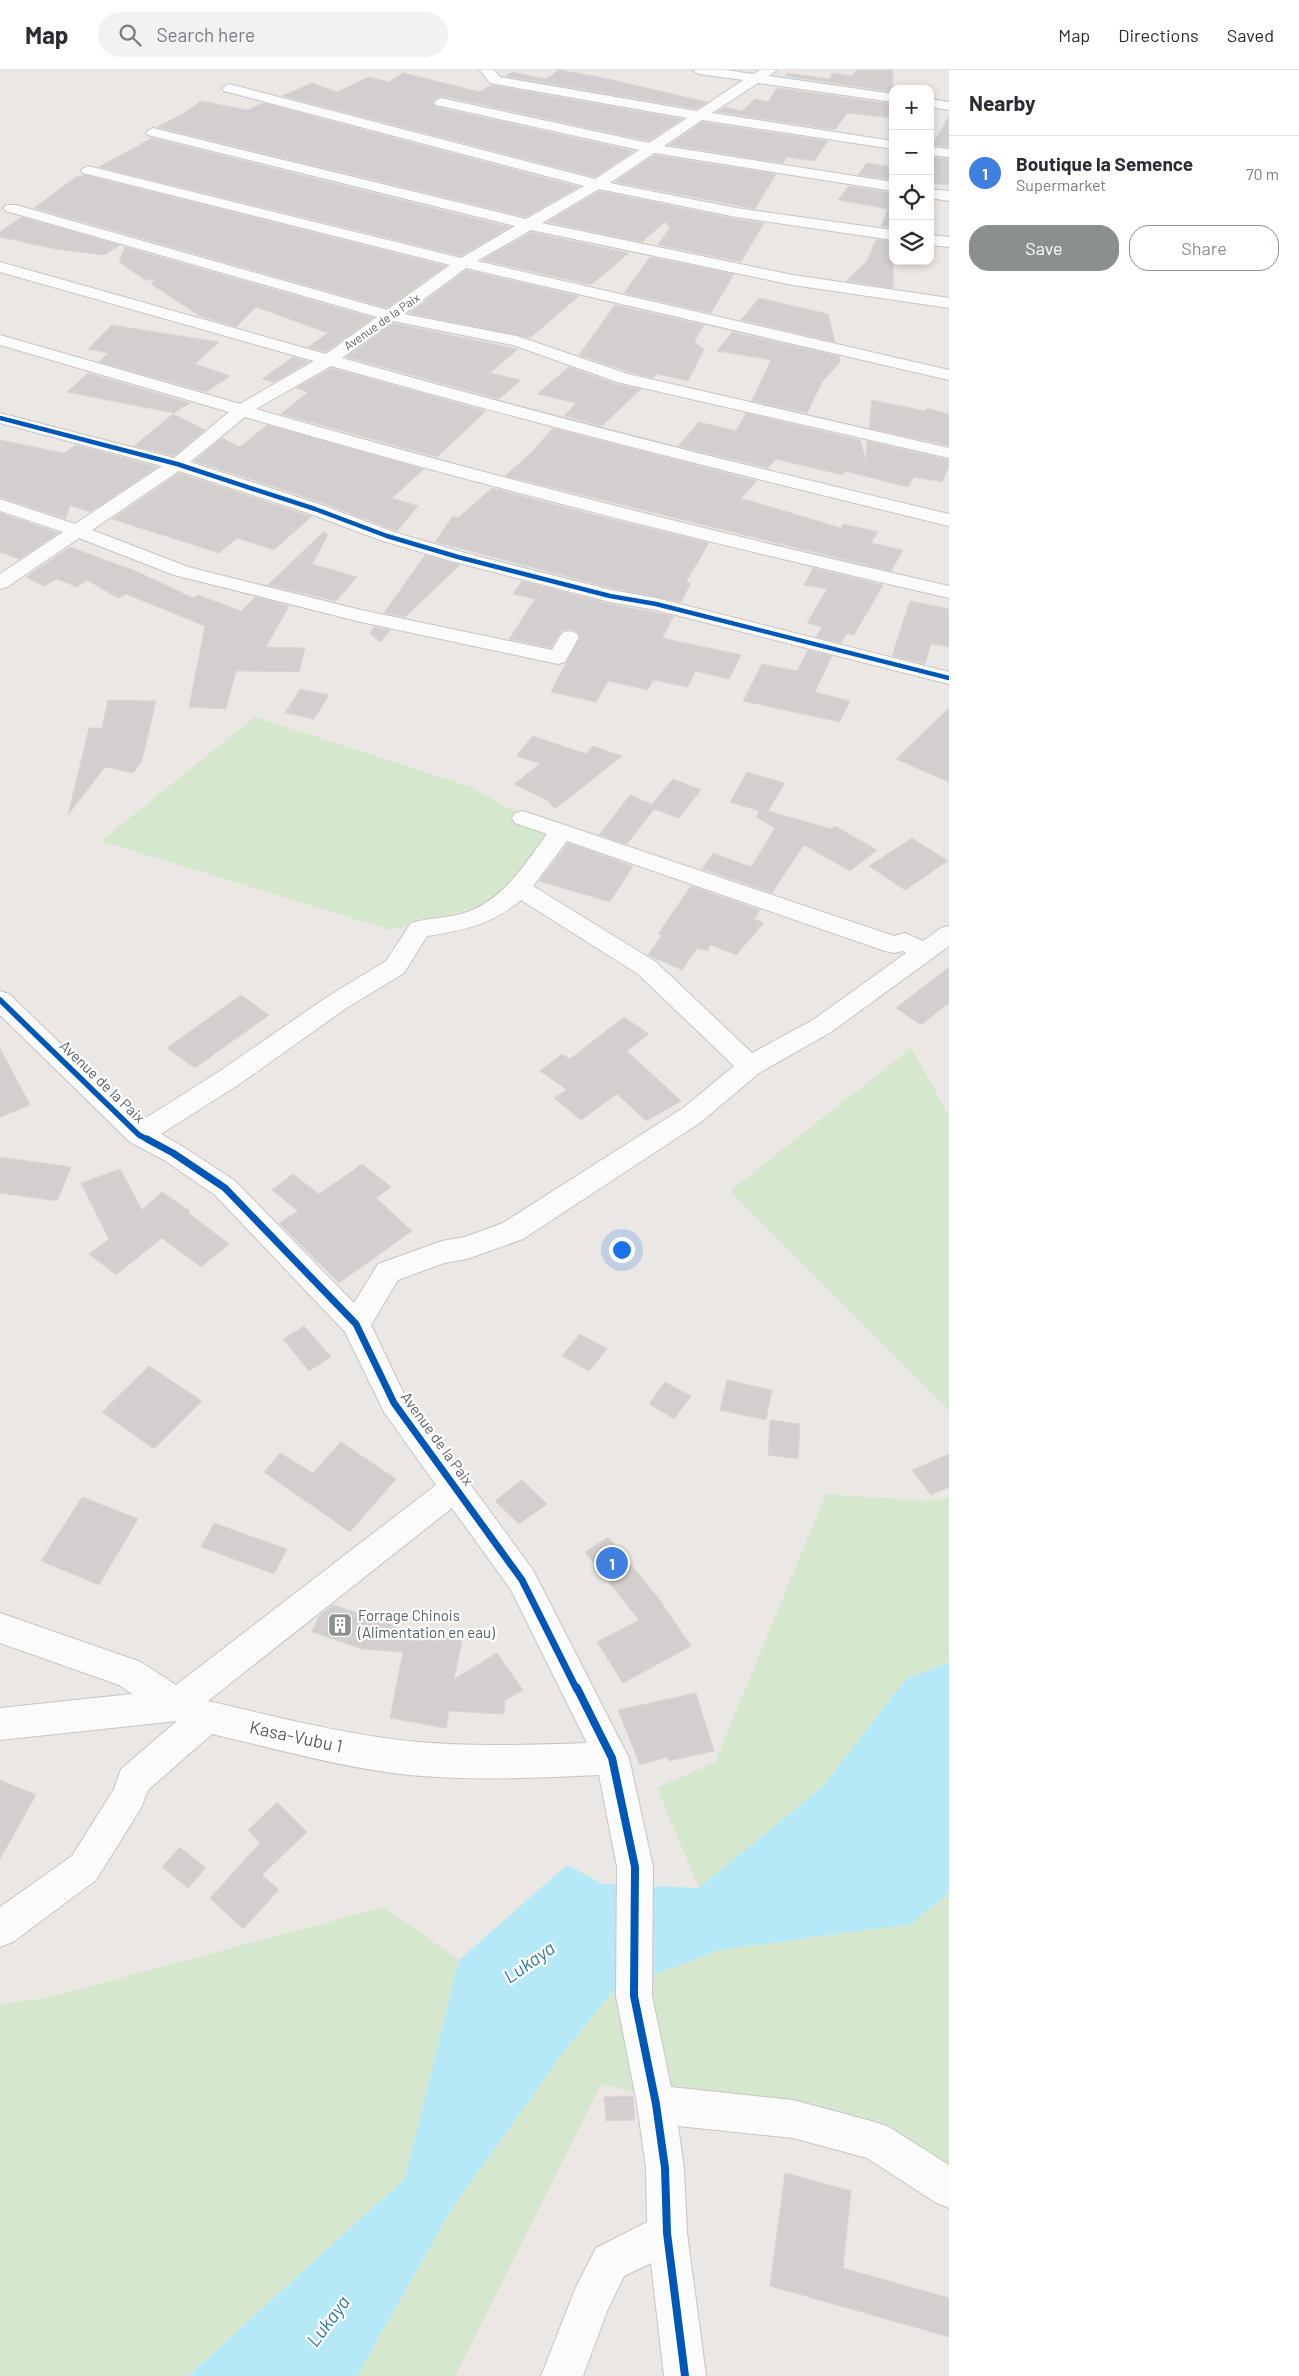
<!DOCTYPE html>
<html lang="en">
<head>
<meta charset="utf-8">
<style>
	:root { --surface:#fff; --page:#f2f2f3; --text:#2b2b33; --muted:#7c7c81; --line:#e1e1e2; --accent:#8c8f90 }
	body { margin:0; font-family:Barlow,sans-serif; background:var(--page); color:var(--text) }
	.controls { position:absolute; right:15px; top:15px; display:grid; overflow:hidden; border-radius:10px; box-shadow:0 2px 8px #0003 }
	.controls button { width:45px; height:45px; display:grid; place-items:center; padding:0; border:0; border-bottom:1px solid var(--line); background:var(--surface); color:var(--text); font:25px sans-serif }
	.you { position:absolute; left:621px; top:1179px; width:18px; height:18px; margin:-12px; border:4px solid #fff; border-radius:50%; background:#1a73e8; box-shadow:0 0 0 8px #1a73e833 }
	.badge { display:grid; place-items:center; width:32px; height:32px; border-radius:50%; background:var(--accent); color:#fff; font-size:16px; font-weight:700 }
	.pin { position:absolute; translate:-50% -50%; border:2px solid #fff; box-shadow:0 1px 5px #0006 }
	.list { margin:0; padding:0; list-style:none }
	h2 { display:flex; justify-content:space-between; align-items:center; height:65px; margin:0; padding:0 20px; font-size:21px }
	h2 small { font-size:16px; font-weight:400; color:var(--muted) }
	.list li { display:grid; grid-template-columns:32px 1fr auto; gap:15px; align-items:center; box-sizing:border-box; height:75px; padding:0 20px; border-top:1px solid var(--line) }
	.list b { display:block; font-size:19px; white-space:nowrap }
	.list p { margin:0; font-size:16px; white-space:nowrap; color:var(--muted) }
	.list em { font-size:16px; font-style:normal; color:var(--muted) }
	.actions { display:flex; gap:10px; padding:15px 20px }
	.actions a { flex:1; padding:11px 0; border:1px solid var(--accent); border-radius:20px; text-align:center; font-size:18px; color:var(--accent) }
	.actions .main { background:var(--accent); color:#fff }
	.icon { flex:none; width:28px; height:28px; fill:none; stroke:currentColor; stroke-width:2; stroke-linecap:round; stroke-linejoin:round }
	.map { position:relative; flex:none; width:949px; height:2306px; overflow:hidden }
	header { display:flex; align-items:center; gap:30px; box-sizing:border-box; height:70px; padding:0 25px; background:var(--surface); border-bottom:1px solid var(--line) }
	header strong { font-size:24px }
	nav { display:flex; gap:28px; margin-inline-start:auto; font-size:18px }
	.search { width:350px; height:45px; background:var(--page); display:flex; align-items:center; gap:12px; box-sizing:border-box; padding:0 18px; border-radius:28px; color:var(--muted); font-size:19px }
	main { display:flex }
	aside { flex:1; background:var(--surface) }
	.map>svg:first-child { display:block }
	.green { fill:#d5e8cd }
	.water { fill:#b6e9f7 }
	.building { fill:#d2cfce; stroke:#dad6d3 }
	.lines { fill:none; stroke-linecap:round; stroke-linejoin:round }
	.minor-casing { stroke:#c5c6c5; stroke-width:2 }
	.minor { fill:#fcfbfb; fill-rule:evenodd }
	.rail { stroke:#e2e2e1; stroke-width:2; stroke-dasharray:0.5 4; stroke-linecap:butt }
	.cycleway-far3-casing { stroke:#fff; stroke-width:6 }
	.cycleway-far2-casing { stroke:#fff; stroke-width:8 }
	.cycleway-far1-casing { stroke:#fff; stroke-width:10 }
	.cycleway-casing { stroke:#fff; stroke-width:11 }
	.cycleway-far3 { stroke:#0057b8; stroke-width:4.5 }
	.cycleway-far2 { stroke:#0057b8; stroke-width:5.5 }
	.cycleway-far1 { stroke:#0057b8; stroke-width:7 }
	.cycleway { stroke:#0057b8; stroke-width:8 }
	.labels { text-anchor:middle; stroke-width:4.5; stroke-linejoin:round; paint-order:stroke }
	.far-street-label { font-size:12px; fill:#596063; stroke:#fff }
	.street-label { font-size:15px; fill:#596063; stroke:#fff }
	.poi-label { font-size:15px; fill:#596063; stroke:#fff; text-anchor:start }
	.near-street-label { font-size:18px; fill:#596063; stroke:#fff }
	.near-water-label { font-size:19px; font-style:italic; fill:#2e7d9e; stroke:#fff }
</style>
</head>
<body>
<header>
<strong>Map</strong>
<div class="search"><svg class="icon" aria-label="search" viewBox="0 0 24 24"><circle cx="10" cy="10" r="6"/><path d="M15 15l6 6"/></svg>Search here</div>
<nav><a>Map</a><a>Directions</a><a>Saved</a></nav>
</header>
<main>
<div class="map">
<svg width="949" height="2306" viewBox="0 0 949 2306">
	<rect width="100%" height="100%" fill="#eae7e4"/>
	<g class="green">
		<path d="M255,647L471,717L555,765L497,832L391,860L101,771Z"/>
		<path d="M911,978L949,1045V1340L730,1121Z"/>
		<path d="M826,1424L925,1431L949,1428V1593L906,1609L823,1716L699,1818L657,1718L715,1692Z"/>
		<path d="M949,1823V2103L601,2014L455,2306H357L451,2140L565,1980L614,1920L719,1880L911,1854Z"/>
		<path d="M384,1837L459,1890L405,2108L187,2306H0V1934L46,1928Z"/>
	</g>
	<path class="water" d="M949,1593V1823L911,1854L719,1880L614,1920L565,1980L451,2140L357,2306H188L405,2108L459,1890L567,1795L603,1814L699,1818L823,1716L906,1609Z"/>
	<g class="building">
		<path d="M559,0L599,7L707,32L697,39L505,6L512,2L546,9Z"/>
		<path d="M857,0H893V22L785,6L787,3L829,9L833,3L852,6Z"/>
		<path d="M403,3L480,22L491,15L682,49L649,71L441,26L432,32L436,37L634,81L595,107L282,26L312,13L337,22L369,7L388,12Z"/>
		<path d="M777,18L893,34V48L847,43L835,60L717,42L725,37L742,41L755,29L768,32Z"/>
		<path d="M201,31L247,40L263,33L579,117L526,147L157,57L181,45Z"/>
		<path d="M949,46V77L932,75Z"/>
		<path d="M702,52L828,71L814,91L787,87L783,93L669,75Z"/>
		<path d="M152,68L510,157L461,186L99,97Z"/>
		<path d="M654,85L776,104L755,139L615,112Z"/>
		<path d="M930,87L949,89V115L930,113Z"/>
		<path d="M867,93L893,97V110L858,105Z"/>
		<path d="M84,105L446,196L387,238L34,138L76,107Z"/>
		<path d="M849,116L893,123V158L881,156L888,139L838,130Z"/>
		<path d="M599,121L736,149L764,153L741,192L658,175L670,157L665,152L642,172L547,152Z"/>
		<path d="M21,147L120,175L104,185L55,179L0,167V162Z"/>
		<path d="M531,162L629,183L591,215L482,190Z"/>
		<path d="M876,169L893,172V218L846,211L867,191Z"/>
		<path d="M125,177L373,248L326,282L308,277L328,263L256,237L236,257L200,246L151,214L155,210H145L119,192Z"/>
		<path d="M650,187L734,204L711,243L624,223Z"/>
		<path d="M466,200L579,226L530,268L409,243Z"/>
		<path d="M759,228L828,244L835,272L741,250Z"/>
		<path d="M615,235L704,255L694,272L704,279L688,311L657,304L653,308L629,302L579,285Z"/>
		<path d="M393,253L518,279L490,303L521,310L499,329L346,287Z"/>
		<path d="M112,255L219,272L195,294L230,306L206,322L99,292L108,283L88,279Z"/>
		<path d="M732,262L839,286L840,292L822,312L807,343L752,331L771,290L717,281Z"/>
		<path d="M293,287L309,292L274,312L262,309Z"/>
		<path d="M569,297L616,314L641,319L602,356L564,346L576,333L537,324Z"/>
		<path d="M331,298L407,319L486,341L437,387L281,344L308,322L296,318Z"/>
		<path d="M88,303L190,333L174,343L67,322Z"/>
		<path d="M872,330L925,341L927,338L949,344V376L869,358Z"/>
		<path d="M746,343L860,370L866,390L867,371L949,390V397L942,412L914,407L908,417L845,401L842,405L776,389L768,398L678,376L699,352L736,361Z"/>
		<path d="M173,344L205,360L174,386L134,376Z"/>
		<path d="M267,355L424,399L392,428L418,436L397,461L323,433L194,391L222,368L240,377Z"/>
		<path d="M553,358L757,411L741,428L841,458L843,454L878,462L871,473L903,480L891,501L505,406L532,382Z"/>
		<path d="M0,370L64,383L76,375L158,397L90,442L70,435L66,449L0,427Z"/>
		<path d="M179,403L307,445L312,446L274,480L237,468L219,483L112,449Z"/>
		<path d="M492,418L595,445L709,473L686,512L691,513L681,532L611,518L435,472L453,446L458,448Z"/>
		<path d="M0,443L59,463L19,489L0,482Z"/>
		<path d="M324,461L328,465L312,494L357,507L336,531L268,515Z"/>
		<path d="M70,477L138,502L193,528L198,525L241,541L255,527L289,536L266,577L305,578L299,602L236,601L226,639L189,637L205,556L126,524L118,528L87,510L77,517L57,509L44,516L26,507Z"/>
		<path d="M425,485L460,495L405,547L384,543Z"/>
		<path d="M813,498L883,515L854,565L847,563L841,573L816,567L822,557L807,553L827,519L804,515Z"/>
		<path d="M522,511L610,534L674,546L662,568L741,585L729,609L695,601L688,617L653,610L648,620L608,611L596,632L551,622L580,566L577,561L570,559L561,561L551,578L509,569L535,529L513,524Z"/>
		<path d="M910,531L949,539V577L931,574L925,594L892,586Z"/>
		<path d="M374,557L391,560L380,572L370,564Z"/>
		<path d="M808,580L832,586L815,622L850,631L840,652L743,631L762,594L797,601Z"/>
		<path d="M300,619L329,625L314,649L285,643Z"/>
		<path d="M108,630L156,631L142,691L133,703L105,697L68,745L89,658H102Z"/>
		<path d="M949,638V712L896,689Z"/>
		<path d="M533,666L586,684L593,676L622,686L555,739L547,730L514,714L540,694L516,686Z"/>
		<path d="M747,702L785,713L768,741L831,759L835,756L877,780L850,801L804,775L772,823L702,799L713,783L751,797L775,758L756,747L759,741L730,732Z"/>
		<path d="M673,709L701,720L679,748L654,739L627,774L599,765L630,725L652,734Z"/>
		<path d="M912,768L948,791L905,820L869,796Z"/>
		<path d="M568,773L633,796L610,832L539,811Z"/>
		<path d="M691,816L760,840L754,849L764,853L736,885L711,875L707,881L697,878L682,900L648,885L662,865L658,864Z"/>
		<path d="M949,897V933L921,955L896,938Z"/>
		<path d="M241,925L269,945L195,998L167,978Z"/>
		<path d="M624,947L649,964L627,981L681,1031L646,1051L617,1024L581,1050L554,1028L567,1020L540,1001L562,984L570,989Z"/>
		<path d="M0,978L30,1035L0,1047Z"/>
		<path d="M0,1087L71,1097L57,1131L0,1123Z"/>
		<path d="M362,1094L391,1117L376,1128L412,1161L339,1213L279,1153L298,1141L272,1120L293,1104L319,1124Z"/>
		<path d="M120,1099L142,1140L162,1122L190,1141L188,1143L229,1174L201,1197L162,1168L116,1205L89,1184L109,1169L81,1113Z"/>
		<path d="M304,1256L331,1287L309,1301L283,1269Z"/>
		<path d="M580,1264L607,1279L589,1301L562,1286Z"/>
		<path d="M149,1296L202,1331L154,1379L102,1342Z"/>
		<path d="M727,1310L772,1320L766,1350L720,1340Z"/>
		<path d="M665,1312L691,1326L674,1349L649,1334Z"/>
		<path d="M770,1350L800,1354L798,1389L768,1385Z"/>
		<path d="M341,1372L396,1409L350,1462L264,1402L280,1383L313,1403Z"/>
		<path d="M949,1384V1417L931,1425L912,1400Z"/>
		<path d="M522,1410L547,1434L519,1454L495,1431Z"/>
		<path d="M82,1427L138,1449L99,1515L41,1491Z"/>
		<path d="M214,1453L287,1479L274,1504L201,1477Z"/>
		<path d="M608,1467L659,1529L691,1576L623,1613L597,1572L639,1550L585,1482Z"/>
		<path d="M333,1535L394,1555L391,1557L462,1570L454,1609L497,1583L523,1620L505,1630L504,1644L449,1641L446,1658L390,1648L403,1582L362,1579L312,1562L319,1546Z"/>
		<path d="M696,1623L714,1681L669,1691L668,1687L640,1695L618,1640Z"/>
		<path d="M0,1710L36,1725L0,1789Z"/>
		<path d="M277,1732L307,1762L262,1805L279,1820L243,1859L210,1828L260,1773L248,1760Z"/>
		<path d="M180,1777L206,1798L188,1818L162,1797Z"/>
		<path d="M633,2026L635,2050L606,2051L604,2027Z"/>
		<path d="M785,2103L851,2121L843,2198L949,2228V2267L770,2216Z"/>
	</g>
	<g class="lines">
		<defs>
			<g id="minor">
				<path d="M480,0H494L500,7L697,41L743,10L699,4L692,0H727L753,4L760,0H777L769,6L893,24V32L758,13L712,43L893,71V79L702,50L664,76L893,112V121L654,83L610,113L736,138L893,160V170L736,147L599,119L542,153L793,205L949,228V238L793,215L531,160L477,191L949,300V310L466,198L404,244L517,266L628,304L949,378V388L617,312L513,275L393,251L342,288C543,345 746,396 949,444V456C742,406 536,354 331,296L256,339C485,405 717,463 949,516V528C713,474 477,415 245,347L190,392L322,435L394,462L465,483L611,520L656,528L949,602V614L656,540L610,532L451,491L380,470L308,443L179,401L92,460L188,497L361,540L552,580L562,563L569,561L576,563L579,567L565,592L558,594L361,552L174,505L79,468L7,517L0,519V504L63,462L0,441V429L75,454L162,396L0,353V343L174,388L229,342L0,275V265L240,334L314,291L0,202V192L326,284L377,247L6,141L3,138L6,135H16L387,240L450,195L83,103L81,100L88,96L461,188L515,156L148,65L146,62L153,58L526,149L584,116L224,21L222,18L229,14L595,109L639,80L436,35L434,32L441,28L649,73L687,48L495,14L490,13Z"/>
				<path d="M930,29L949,32V40L930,37Z"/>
				<path d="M930,77L949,79V87L930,85Z"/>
				<path d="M930,119L949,121V131L930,128Z"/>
				<path d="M930,165L949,167V177L930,175Z"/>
				<path d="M523,741L894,866L905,863L923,871L941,858L949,856V876L831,962L759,1003L701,1052L523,1169L467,1189L444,1193L398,1210L371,1255L404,1324L533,1500L629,1688L653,1797L652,1926L671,2017L793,2030L875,2052L889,2057L949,2095V2138L935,2132L867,2088L793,2068L678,2056L684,2098L687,2163L706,2306H664L651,2193L624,2206L607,2241L583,2306H541L576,2217L596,2178L647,2152L646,2098L637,2034L616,1926L617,1797L599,1705C536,1708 472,1711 409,1705C343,1698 277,1679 212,1664L148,1720L141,1738L96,1810L13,1872L0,1877V1837L72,1786L114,1719L121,1699L177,1651L0,1670V1638L132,1624L119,1615L0,1573V1543L141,1592L176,1615L436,1415L384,1342L345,1262L215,1125L164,1090L130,1072L0,945V921L9,924L141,1051L220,1001L327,927L386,891L411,853C428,848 447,848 464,843C502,832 525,794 547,764L515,753L512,748L515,743ZM567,771L885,881L894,883L903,881L906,883L813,950L752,983L656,892L533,816ZM521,830L638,904L734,996L683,1038L503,1153L465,1167L442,1171L378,1194L354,1233L235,1111L182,1076L161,1064L238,1015L345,939L404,903L427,866C464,860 491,855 521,830ZM452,1438L511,1520L587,1673C528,1675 466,1677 409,1671C341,1664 274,1646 208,1631Z"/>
			</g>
		</defs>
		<use href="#minor" class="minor-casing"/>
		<use href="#minor" class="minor"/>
		<path class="rail" d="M0,109L135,0"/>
		<defs>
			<path id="cycleway-far3" d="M0,348L177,394L315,439L387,466L458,487L610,526L656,534L949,608"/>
			<path id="cycleway-far2" d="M0,930L139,1065L150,1071"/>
			<path id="cycleway-far1" d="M147,1069L173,1083L225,1118L356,1254L394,1333L522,1510L577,1620"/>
			<path id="cycleway" d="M577,1618L612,1688L635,1797L634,1926L656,2034L665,2098L667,2163L685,2306"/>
		</defs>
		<use href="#cycleway-far3" class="cycleway-far3-casing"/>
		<use href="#cycleway-far2" class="cycleway-far2-casing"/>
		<use href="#cycleway-far1" class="cycleway-far1-casing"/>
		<use href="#cycleway" class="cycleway-casing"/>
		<use href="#cycleway-far3" class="cycleway-far3"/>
		<use href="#cycleway-far2" class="cycleway-far2"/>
		<use href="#cycleway-far1" class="cycleway-far1"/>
		<use href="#cycleway" class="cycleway"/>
	</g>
	<defs>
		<symbol id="building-square" viewBox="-11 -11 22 22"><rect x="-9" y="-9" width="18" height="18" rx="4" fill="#8c8f90" stroke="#fff"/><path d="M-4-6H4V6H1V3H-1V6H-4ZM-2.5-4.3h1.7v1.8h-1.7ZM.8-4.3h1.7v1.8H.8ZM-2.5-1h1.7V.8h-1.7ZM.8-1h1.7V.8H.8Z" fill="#fff"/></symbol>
	</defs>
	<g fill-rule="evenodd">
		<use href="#building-square" x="326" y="1541" width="28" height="28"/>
	</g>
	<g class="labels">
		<g class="far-street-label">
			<text transform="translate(382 252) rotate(-35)" y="4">Avenue de la Paix</text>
		</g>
		<g class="street-label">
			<text transform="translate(102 1012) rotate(44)" y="5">Avenue de la Paix</text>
			<text transform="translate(437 1369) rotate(54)" y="5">Avenue de la Paix</text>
		</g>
		<g class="poi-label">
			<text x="358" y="1551">Forrage Chinois<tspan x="358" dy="17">(Alimentation en eau)</tspan></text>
		</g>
		<g class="near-street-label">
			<text transform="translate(296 1667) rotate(12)" y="6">Kasa-Vubu 1</text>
		</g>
		<g class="near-water-label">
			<text transform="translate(529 1892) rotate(-35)" y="7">Lukaya</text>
			<text transform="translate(328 2251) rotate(-53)" y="7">Lukaya</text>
		</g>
	</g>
</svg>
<div class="controls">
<button>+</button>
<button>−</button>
<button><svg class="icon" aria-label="locate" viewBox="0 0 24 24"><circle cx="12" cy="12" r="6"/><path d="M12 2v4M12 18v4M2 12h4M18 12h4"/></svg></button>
<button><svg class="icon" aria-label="layers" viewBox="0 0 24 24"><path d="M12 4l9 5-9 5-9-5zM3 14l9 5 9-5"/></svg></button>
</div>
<div class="you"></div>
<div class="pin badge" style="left:612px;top:1493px;background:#3f7fe0">1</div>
</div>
<aside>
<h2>Nearby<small></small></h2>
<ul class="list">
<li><span class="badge" style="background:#3f7fe0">1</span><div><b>Boutique la Semence</b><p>Supermarket</p></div><em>70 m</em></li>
</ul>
<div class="actions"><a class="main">Save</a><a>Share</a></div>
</aside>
</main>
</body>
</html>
